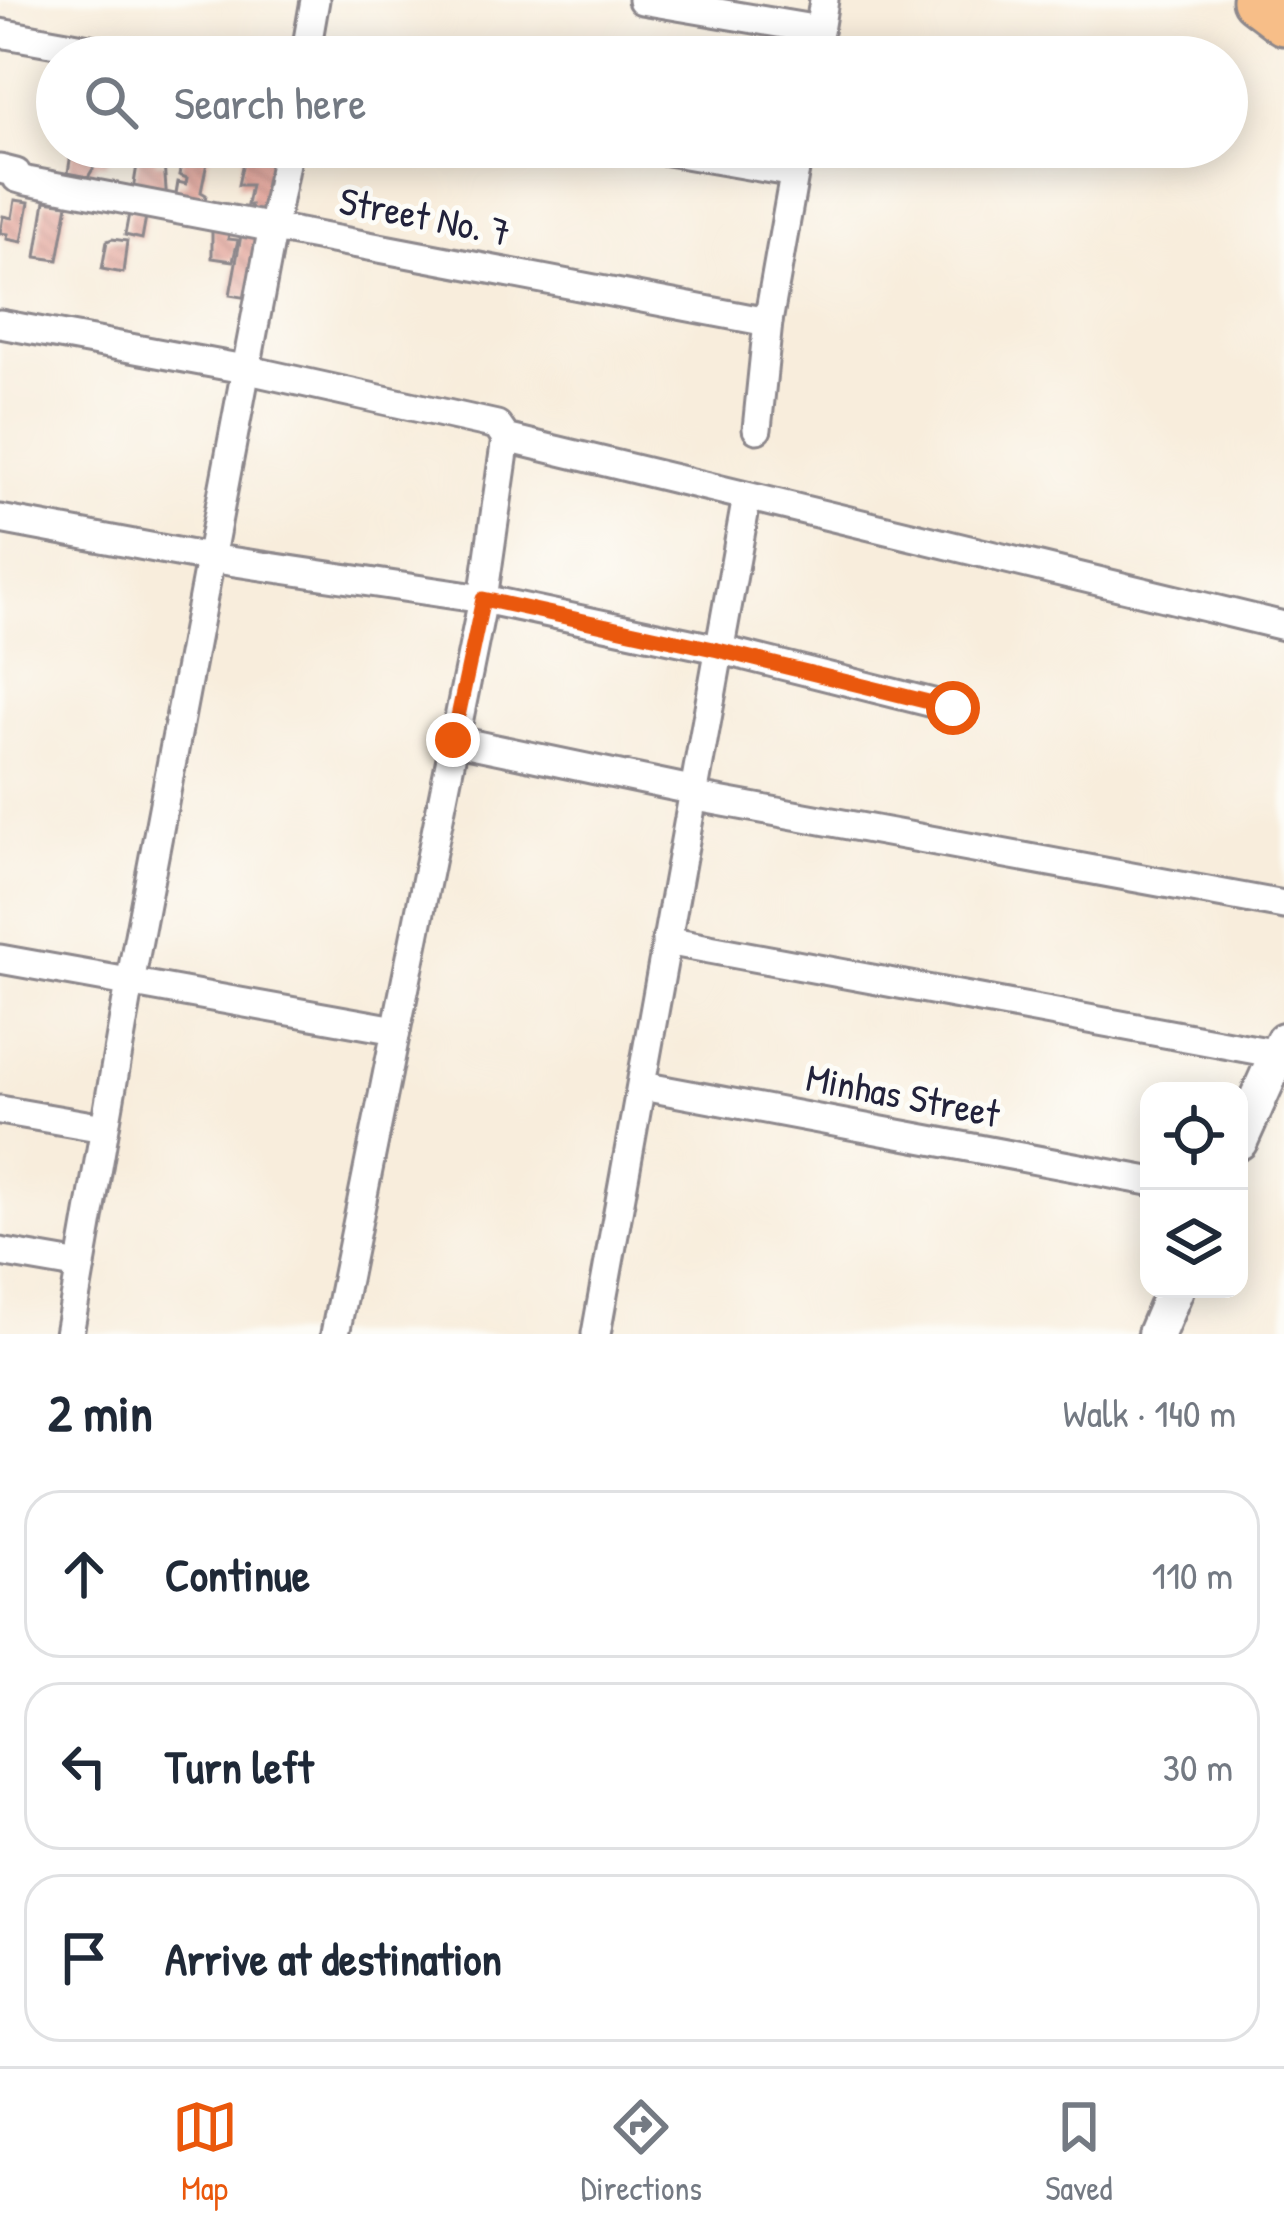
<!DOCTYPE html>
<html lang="en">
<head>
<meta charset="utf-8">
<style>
	:root { --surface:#fff; --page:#f2f2f3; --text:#1f2937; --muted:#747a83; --line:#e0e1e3; --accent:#ea580c }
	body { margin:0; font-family:"Patrick Hand",sans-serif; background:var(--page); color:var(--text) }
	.controls { position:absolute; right:36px; bottom:36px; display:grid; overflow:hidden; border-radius:24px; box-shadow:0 6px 30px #0003 }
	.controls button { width:108px; height:108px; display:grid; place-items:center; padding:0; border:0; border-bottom:3px solid var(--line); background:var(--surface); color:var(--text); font:60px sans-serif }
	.stop { position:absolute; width:36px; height:36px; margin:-27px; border:9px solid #ea580c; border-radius:50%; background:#fff }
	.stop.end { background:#ea580c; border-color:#fff; box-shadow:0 3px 12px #0008 }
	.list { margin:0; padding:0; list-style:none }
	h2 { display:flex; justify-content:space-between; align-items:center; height:156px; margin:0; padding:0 48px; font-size:51px }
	h2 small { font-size:39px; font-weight:400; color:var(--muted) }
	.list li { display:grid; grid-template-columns:78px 1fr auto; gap:36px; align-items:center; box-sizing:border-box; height:168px; margin:0 24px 24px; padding:0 24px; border:3px solid var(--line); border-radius:36px }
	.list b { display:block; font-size:45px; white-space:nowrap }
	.list em { font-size:39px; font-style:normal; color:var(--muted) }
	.icon { flex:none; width:66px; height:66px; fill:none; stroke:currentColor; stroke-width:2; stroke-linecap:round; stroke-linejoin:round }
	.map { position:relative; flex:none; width:1284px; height:1334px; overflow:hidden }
	.search { position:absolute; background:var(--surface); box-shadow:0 6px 30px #0003; left:36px; right:36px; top:36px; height:132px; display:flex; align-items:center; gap:30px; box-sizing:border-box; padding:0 42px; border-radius:66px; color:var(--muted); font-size:45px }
	.sheet { height:732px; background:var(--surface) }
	nav { display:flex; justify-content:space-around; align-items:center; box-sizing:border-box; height:168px; border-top:3px solid var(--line); background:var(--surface); font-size:33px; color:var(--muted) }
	nav a { display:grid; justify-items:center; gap:6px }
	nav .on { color:var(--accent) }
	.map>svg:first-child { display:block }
	.building { fill:url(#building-back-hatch) }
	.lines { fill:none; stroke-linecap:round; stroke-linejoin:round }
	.minor-casing { stroke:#8d888c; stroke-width:33 }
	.tertiary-casing { stroke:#8d888c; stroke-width:42 }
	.primary-casing { stroke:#8d888c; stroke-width:51 }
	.minor { stroke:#fff; stroke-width:27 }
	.tertiary { stroke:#fff; stroke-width:36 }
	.primary { stroke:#f7be88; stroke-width:45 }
	.route { stroke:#ea580c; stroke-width:15 }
	.labels { text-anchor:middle; stroke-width:10; stroke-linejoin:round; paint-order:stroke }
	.street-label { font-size:39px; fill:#22223b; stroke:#fdfcf7 }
</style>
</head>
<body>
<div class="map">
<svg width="1284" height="1334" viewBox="0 0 1284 1334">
	<defs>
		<pattern id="building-back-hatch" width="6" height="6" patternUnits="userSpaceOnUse" patternTransform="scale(3)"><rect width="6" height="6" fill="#e4a79d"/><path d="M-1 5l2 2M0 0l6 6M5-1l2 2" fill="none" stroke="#c38f88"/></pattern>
	</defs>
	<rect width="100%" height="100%" fill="#fdfcf7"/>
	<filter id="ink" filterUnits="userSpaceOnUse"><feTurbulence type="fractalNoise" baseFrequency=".00833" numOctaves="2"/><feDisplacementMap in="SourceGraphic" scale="24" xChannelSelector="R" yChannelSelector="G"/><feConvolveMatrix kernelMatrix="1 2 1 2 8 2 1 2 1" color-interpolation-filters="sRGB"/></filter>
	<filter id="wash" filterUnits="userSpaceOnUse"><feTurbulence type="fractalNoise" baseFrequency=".004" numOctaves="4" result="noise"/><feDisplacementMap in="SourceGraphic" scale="48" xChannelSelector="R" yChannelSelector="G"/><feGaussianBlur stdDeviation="2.7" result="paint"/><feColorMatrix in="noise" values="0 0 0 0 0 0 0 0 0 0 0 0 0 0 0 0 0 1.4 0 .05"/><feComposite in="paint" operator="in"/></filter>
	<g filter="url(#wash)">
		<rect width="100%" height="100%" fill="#f8eddc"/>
		<g id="blocks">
			<g class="building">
				<path d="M72,147H109L107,164H96L88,177L68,173Z"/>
				<path d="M140,147H157L155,162L164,163L167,203L132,196Z"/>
				<path d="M185,147H191L190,157L197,159L200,147L210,148L201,192L206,195L203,210L174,206L178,182L186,184L187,178L179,175Z"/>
				<path d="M245,153L277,159L266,222L240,218L241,208L250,209L251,205H247L251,185H238Z"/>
				<path d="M15,200L29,202L22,242L7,239L8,234L0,233L3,216L12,218Z"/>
				<path d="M45,201L68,204L58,260L36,257Z"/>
				<path d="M130,208L147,211L142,239L125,235Z"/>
				<path d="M212,225L230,227L228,239L238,240L233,261L212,258Z"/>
				<path d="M242,230L267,234L254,299L230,295Z"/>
				<path d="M112,239L127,241L123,273L102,269L107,241Z"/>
			</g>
		</g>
	</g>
	<g filter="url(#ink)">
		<use href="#blocks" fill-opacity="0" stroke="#8d888c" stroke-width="3"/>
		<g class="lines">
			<defs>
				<g id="minor">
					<path d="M642,0L819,30"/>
					<path d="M0,33L134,57"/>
					<path d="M305,57L315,0"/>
					<path d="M815,57L824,0"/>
					<path d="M645,147L794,173"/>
					<path d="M0,169L16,173L17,178L27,181L768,322"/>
					<path d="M0,324L244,369L497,425L506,438L1284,626"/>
					<path d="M757,429L768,322L799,147"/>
					<path d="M0,519L209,558L483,599L718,649L953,708"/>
					<path d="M453,740L691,790"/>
					<path d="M691,796L1284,905"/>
					<path d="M666,941L1278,1054"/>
					<path d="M0,959L396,1030"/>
					<path d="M642,1086L1149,1181"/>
					<path d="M0,1110L104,1128"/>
					<path d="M0,1252L81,1266"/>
					<path d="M69,1334L130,983L288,147"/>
					<path d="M335,1334L483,599L506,438"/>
					<path d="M596,1334L747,497"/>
				</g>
				<g id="tertiary">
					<path d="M1239,1141L1284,1041"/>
					<path d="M1156,1334L1175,1289"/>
				</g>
				<path id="primary" d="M1255,0L1284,22"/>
			</defs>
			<use href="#minor" class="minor-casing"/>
			<use href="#tertiary" class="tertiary-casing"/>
			<use href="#primary" class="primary-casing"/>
			<use href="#minor" class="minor"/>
			<use href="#tertiary" class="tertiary"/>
			<use href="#primary" class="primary"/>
		</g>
	</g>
	<g class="lines" filter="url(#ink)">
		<path class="route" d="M453,740L483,599L718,650L953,708"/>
	</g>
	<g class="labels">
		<g class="street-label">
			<text transform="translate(425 216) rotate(11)" y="14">Street No. 7</text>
			<text transform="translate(903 1095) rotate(11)" y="14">Minhas Street</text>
		</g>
	</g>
</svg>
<div class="controls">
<button><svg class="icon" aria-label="locate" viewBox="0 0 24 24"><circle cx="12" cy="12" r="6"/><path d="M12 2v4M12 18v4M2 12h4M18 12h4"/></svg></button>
<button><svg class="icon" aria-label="layers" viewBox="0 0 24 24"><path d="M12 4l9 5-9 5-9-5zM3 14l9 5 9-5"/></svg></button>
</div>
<div class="stop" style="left:953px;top:708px"></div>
<div class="stop end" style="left:453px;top:740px"></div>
<div class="search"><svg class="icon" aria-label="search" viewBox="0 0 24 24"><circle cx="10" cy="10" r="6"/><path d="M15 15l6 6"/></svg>Search here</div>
</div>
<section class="sheet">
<h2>2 min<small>Walk · 140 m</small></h2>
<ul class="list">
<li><svg class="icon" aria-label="ahead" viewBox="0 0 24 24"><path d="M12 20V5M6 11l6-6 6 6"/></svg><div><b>Continue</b></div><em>110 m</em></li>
<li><svg class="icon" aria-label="left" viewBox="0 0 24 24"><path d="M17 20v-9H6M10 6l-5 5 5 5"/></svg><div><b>Turn left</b></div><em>30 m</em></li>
<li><svg class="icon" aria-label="arrive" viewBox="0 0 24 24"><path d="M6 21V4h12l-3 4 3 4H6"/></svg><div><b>Arrive at destination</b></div></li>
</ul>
</section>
<nav>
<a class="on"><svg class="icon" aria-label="map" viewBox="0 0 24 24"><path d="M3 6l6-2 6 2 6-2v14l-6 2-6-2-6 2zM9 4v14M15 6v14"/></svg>Map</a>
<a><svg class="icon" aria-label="directions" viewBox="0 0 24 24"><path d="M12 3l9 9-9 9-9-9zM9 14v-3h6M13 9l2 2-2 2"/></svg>Directions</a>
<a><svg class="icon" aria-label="saved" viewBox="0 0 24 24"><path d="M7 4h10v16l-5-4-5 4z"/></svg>Saved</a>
</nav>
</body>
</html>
